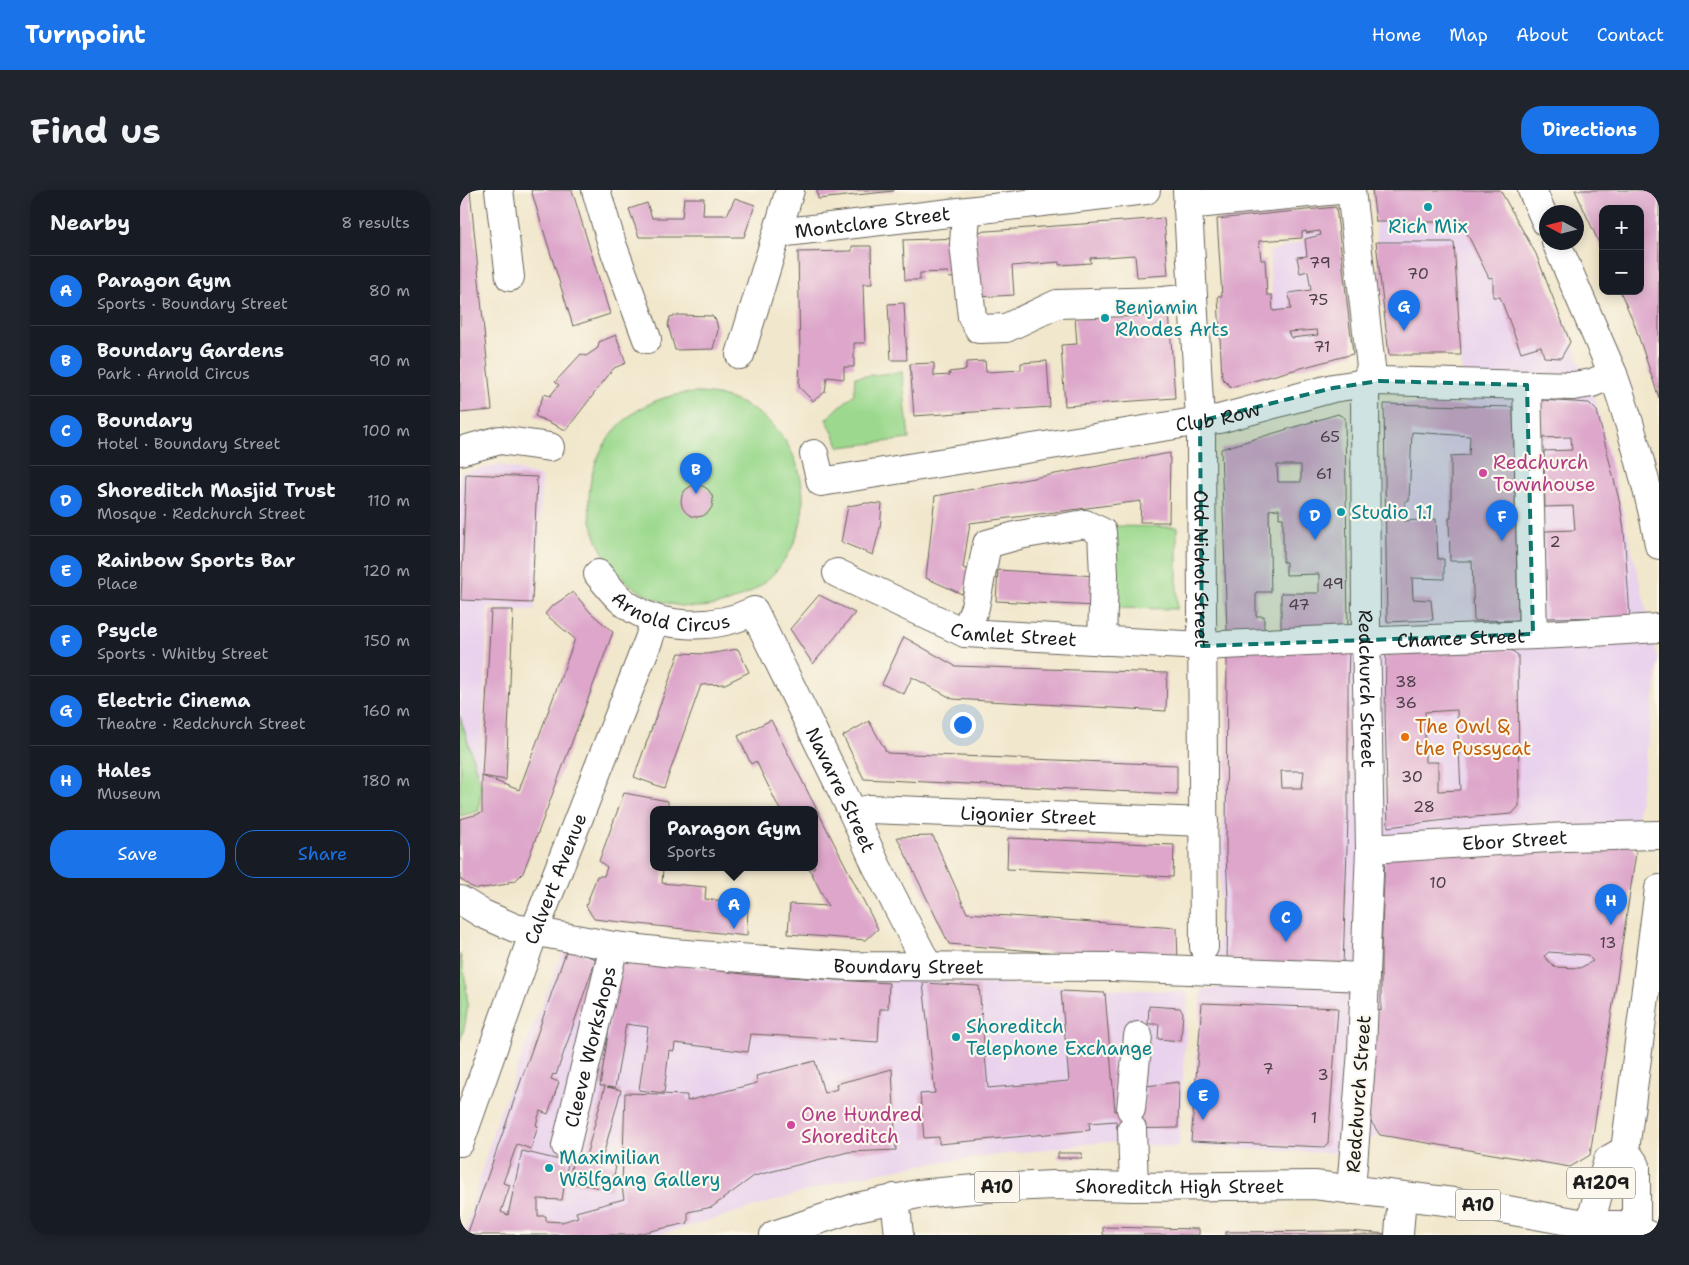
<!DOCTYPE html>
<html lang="en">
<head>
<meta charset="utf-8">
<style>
	:root { --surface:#171b24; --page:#20242c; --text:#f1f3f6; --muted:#9ea1a6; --line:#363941; --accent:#1a73e8 }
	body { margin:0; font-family:"Shantell Sans",sans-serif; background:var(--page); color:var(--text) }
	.controls { position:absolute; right:15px; top:15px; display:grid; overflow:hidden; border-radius:10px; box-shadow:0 2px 12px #0003 }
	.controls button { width:45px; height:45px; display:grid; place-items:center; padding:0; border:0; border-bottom:1px solid var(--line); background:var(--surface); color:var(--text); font:25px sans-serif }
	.compass { position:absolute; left:1079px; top:15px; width:45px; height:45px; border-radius:50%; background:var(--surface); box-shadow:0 2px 12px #0003; rotate:277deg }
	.you { position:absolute; left:502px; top:534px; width:18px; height:18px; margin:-12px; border:4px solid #fff; border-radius:50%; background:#1a73e8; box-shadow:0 0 0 8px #1a73e833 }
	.badge { display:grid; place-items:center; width:32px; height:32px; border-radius:50%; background:var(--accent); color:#fff; font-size:16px; font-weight:700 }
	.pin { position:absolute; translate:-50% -41px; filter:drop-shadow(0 1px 2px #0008) }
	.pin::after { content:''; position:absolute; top:26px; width:18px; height:15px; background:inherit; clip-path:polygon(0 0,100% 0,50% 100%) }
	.popup { position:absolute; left:190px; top:616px; width:168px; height:65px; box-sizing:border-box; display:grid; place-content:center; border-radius:10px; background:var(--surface); filter:drop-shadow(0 1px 4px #0005); font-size:16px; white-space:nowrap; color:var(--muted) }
	.popup b { font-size:19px; color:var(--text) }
	.popup::after { content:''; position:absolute; left:50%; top:100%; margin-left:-10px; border:10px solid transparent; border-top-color:var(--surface) }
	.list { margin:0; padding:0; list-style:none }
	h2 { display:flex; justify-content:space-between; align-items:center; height:65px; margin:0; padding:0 20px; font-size:21px }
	h2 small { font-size:16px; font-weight:400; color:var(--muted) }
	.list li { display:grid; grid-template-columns:32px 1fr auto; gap:15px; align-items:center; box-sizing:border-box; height:70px; padding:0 20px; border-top:1px solid var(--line) }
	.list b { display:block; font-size:19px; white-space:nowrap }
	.list p { margin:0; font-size:16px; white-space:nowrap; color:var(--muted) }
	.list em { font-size:16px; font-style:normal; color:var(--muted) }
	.actions { display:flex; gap:10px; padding:15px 20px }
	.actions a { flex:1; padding:11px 0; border:1px solid var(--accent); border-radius:20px; text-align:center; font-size:18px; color:var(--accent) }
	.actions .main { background:var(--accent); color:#fff }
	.map { position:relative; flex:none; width:1199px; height:1045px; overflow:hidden; border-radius:20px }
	header { display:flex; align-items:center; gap:30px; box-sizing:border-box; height:70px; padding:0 25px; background:var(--accent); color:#fff }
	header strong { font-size:24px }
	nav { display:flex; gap:28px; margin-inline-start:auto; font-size:18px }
	.intro { display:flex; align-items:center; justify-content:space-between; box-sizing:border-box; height:120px; padding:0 30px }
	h1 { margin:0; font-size:35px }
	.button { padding:12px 22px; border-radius:20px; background:var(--accent); color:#fff; font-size:18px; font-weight:700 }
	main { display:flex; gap:30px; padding:0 30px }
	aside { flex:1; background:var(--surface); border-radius:20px; box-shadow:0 2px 12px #0003 }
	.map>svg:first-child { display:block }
	.built { fill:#e9d2ed }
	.green { fill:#9cd98e; stroke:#5c7a55 }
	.building { fill:#dda6ca; fill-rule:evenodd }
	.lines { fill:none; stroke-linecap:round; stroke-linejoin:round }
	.minor-casing { stroke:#67635a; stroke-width:30 }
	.major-casing { stroke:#67635a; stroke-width:30 }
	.highway-casing { stroke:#67635a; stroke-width:30 }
	.minor { stroke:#fff; stroke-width:28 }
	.major { stroke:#fff; stroke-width:28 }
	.highway { stroke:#fff; stroke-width:28 }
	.marked { fill:#0f766e; fill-opacity:0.2; stroke:#0f766e; stroke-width:4; stroke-dasharray:10 6; stroke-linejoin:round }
	.culture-dot { fill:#0f9aa8; stroke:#fbf7ec; stroke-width:2 }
	.hotel-dot { fill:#d1479c; stroke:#fbf7ec; stroke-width:2 }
	.food-dot { fill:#e8710a; stroke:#fbf7ec; stroke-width:2 }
	.labels { text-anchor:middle; stroke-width:4.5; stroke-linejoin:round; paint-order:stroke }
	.number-label { font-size:16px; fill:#4c3e48 }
	.shield { fill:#fbf7ec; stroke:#5f5e5a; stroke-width:1 }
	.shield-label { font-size:18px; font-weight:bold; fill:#1c1c1c }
	.street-label { font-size:19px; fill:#1c1c1c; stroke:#fbf7ec }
	.culture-label { font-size:19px; fill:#0d838f; stroke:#fbf7ec; text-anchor:start }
	.hotel-label { font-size:19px; fill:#b23c85; stroke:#fbf7ec; text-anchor:start }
	.food-label { font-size:19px; fill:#c56008; stroke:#fbf7ec; text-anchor:start }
</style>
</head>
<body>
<header>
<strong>Turnpoint</strong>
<nav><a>Home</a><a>Map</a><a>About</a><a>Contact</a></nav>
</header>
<div class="intro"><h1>Find us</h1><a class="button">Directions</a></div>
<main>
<aside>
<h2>Nearby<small>8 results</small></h2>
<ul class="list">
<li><span class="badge">A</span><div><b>Paragon Gym</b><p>Sports · Boundary Street</p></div><em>80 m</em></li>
<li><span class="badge">B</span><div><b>Boundary Gardens</b><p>Park · Arnold Circus</p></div><em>90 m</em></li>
<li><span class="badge">C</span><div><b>Boundary</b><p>Hotel · Boundary Street</p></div><em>100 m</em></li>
<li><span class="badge">D</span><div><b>Shoreditch Masjid Trust</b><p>Mosque · Redchurch Street</p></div><em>110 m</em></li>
<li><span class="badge">E</span><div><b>Rainbow Sports Bar</b><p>Place</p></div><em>120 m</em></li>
<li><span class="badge">F</span><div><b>Psycle</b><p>Sports · Whitby Street</p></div><em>150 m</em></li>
<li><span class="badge">G</span><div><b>Electric Cinema</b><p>Theatre · Redchurch Street</p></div><em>160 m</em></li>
<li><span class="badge">H</span><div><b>Hales</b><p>Museum</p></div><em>180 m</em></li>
</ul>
<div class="actions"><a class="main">Save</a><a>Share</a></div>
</aside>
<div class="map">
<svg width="1199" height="1045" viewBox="0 0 1199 1045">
	<rect width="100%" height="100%" fill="#fbf7ec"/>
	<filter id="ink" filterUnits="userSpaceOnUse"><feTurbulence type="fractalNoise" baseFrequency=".02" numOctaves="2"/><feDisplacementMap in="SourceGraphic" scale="10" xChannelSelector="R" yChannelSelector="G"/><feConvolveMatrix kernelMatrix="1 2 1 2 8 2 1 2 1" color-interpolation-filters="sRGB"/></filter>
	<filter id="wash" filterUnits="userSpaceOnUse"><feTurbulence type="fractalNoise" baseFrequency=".0096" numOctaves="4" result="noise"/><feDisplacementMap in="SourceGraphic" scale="20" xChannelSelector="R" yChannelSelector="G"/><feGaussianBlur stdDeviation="1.12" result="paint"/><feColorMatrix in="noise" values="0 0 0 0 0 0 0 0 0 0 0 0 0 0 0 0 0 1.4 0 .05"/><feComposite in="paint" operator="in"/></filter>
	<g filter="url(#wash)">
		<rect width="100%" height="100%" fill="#f1e7cc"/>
		<g class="built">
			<path d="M912,0H1040L1076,64L1137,215L1199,472L1130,965L1110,977L920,945L874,963L729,956L742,799H756L767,524L895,442L924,324L923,212L1002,215L1001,165H929Z"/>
			<path d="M876,17L893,164L840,179L839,171L813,121L809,62L843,51L842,42L845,41Z"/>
			<path d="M42,275L82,287L75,421L28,417L19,621L0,626V283Z"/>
			<path d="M104,758L137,765L299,783L728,802L719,957L642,952L460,975L394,987L220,1039L194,1045H4L35,935Z"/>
		</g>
		<g class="green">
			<path d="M442,182L449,249L380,257L366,229L394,204L395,187Z"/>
			<circle cx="236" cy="310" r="107"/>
			<path d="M650,336L717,337V419L650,418Z"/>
			<path d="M0,526L21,596L19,621L0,626Z"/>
			<path d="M0,764C7,796 12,819 0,851Z"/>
		</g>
		<g id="blocks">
			<g class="building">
				<path d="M0,0H10L32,220L0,223Z"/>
				<path d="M71,0H112L150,124L113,136Z"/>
				<path d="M357,0H434V1L358,9Z"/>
				<path d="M912,0H1040L1076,64L1110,152L1101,168L1084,167L1081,156L1061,162L1040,107H1033V87L1029,88L1000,29L996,32H916Z"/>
				<path d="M1115,0H1199V208L1174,133L1160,101H1180V19H1143V62Z"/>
				<path d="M224,8H244L243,25H267L275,8L295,15L284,47H179L169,19L187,13L192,28H222Z"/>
				<path d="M876,17L893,164L771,197L762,188L758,106H762L757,29ZM846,41V43L860,41L861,45L845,49L847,66L837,67L840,83L848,81L851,100L829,103L831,119L813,121L812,105H807L805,70H801L799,51L842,48V42ZM857,140L858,145L831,148L828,142Z"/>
				<path d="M704,28L708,85L677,87L675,65L630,68L631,73L599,75V72L552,76L554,105L519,107L514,42Z"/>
				<path d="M501,48L502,87L489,88L488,82L460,83V90H445L443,50Z"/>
				<path d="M916,52H994L1001,165H929Z"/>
				<path d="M392,56H411L412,94H403L405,153H394V177H384V189L367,187L365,202L353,211L339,197L340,162L338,62L392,61Z"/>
				<path d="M444,113L447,170H431L428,114Z"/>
				<path d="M709,121L715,208L605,216L601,155L617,154L615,128Z"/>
				<path d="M218,125L252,126L256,130L258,140L253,159L215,160L208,135L210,127Z"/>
				<path d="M156,145L166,173L154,178L106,240L75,226L84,204L90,206L99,195L95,192L121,164L126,166L138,158L139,152Z"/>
				<path d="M525,171L526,182L561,180V173L587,171L590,217L454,226L450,174L474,173V186L490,185L489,182L506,180V172Z"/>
				<path d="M1081,210L1129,213L1137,221L1160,314L1164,339L1170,427L1086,428L1085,341L1115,340L1113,316L1085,317L1084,261L1112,260L1111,247L1080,248Z"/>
				<path d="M924,214L1053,217L1058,430L1014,431L1012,371H990L989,328H991V266L1009,265L1010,246L952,242L949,311H945L944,331L976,329L978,369H984V389L952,388L953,409L971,410L973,430L927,432Z"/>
				<path d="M878,224L885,228L888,437L821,443V403H859V384L826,385V372H823V328H819V319L809,320L811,402H796V426H804V442H767L761,259ZM817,275H841V292H818Z"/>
				<path d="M710,263L709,332H680L681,311L510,333L503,378L512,382L502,404L466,388L475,306Z"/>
				<path d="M6,284L77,287L72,413L1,410Z"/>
				<circle cx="237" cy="311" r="16"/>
				<path d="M406,313L422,314L420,338L413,365L381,352L388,316Z"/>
				<path d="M538,380L637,386L636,416L536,411Z"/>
				<path d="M113,402L131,423L153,442L63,683L55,691L48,692V694L17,699L10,696L0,689V629L22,623V586L31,420H53L46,590L22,586L59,600L115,449L85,424L91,417Z"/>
				<path d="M359,405L395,423L353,474L330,439Z"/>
				<path d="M444,447L495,476L707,483L706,521L493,509L452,487L444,504L422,494Z"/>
				<path d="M278,459L289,482L265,494L241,495L204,598L174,587L219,463L247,464Z"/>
				<path d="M767,459L889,460L888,491V629L883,776L767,773L768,710L766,663ZM821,581H844L842,598H822Z"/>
				<path d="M1051,460L1058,465L1059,616L1052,624L1002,628L928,637L925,522L926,465ZM997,520L1001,600L978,601V572H965V522Z"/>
				<path d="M311,530L418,739L406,750L328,744L330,714L368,716L349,678H354V620H320L296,571L291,574L278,546Z"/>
				<path d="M409,531L427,563L717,575V604L404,589L383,546Z"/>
				<path d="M164,603L208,611V620H194V678H203L202,693L246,697L245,709L288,713L287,746L134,729L126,716L137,686H144L147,677L139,671Z"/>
				<path d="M473,646L507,723L717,738L718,773L489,754L437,647Z"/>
				<path d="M548,648L714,655L713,687L547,679Z"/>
				<path d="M1167,652L1176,663L1130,965L1110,977L920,945L906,924L911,820L921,821V761L925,665ZM1089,762L1127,765L1133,771L1120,778L1094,777L1084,766Z"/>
				<path d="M107,759L136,769L96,885L93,884L91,889L99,892L88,924L80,921L76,935L78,936L71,959L57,954L43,993L50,995L41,1022L48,1025L62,961L108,972L102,1010L78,1009V1026H86V1031L102,1032L118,1027L116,1022L164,1009L162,997L165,903L227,905V911L297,893L296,886L355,871L364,903L377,899L376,894L432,879L436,960L388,962L294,986L252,1017L228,1022V1033L172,1045H7Z"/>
				<path d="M160,768L291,785L429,793L428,819H420L418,852L291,844L288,862L215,853L214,861L209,860L204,903L179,900L188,837L166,834L155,898L147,897L161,900L141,973L156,976L151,1000L109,992L113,968L125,970L145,896H140Z"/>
				<path d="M463,793L519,796L528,898L609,891L601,801L645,803L655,921L685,918L686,896L719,892L718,938L657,939L656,931L629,933L630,940L479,954V947L464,948L460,904L475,903Z"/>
				<path d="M742,813L878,818L868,953L864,957L731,951Z"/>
				<path d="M689,816L720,818L723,822L721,851L698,849L699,834H688Z"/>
				<rect x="598" y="963" width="24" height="5"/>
				<path d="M643,1037L739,1039V1045H643Z"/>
				<path d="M887,1041L929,1044V1045H766V1042Z"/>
			</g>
		</g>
	</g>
	<g filter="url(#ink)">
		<use href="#blocks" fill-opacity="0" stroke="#67635a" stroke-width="1"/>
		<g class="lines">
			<defs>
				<g id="minor">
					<path d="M39,0L50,87"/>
					<path d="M136,0L152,54L187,149"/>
					<path id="s1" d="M727,0L741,248L744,757"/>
					<path id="s2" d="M891,0L911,177L905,194L906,438L910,659L902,860L891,1000"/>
					<path d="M727,15L878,0"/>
					<path d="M506,22L504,54L512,127L519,139L546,138L597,114L703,111L733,108"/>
					<path id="s3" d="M318,43L686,0"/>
					<path d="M280,165L330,0"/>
					<path d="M1067,195L1073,444"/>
					<path d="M0,261L40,250L90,257"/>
					<path id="s4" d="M354,264L361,292L740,231L759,229L873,198L919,191L1113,196L1132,193L1153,184"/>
					<path id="s5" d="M377,383L505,443L742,456L891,449L921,451L1100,444L1199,438"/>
					<path id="s6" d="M138,384C146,393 153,403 161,410C197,441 254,440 294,421L393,623L416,675L468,776"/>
					<path d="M505,443L515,417L527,354L559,345L625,334L642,342L644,385L642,451"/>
					<path id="s7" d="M393,623L410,619L744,632"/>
					<path id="s8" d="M910,659L1105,647L1199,645"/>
					<path id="s9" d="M0,710L23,724L55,738L154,756L213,763L388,776L653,777L905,787"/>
					<path d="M671,919L678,846"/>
					<path d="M672,939L674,997"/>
					<path id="s10" d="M0,952L74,742L189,449L195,429"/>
					<path id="s11" d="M106,956L154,756"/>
					<path d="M435,1008L439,1045"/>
					<path d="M939,1044L942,1006"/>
				</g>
				<g id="major">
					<path d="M1072,0L1086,32"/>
					<path d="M1096,52L1153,184C1166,220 1176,255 1185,291C1190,312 1196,333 1199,355"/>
					<path d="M1176,1040V976L1165,960L1199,699"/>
					<path d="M1136,1045L1130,1035L1137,1008L1148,970L1165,960"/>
				</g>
				<g id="highway">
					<path id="s12" d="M314,1045L397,1017L458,1004L527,998L594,995L674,997L854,995L1026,1016L1130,1035H1159L1188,1045"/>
				</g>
			</defs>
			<use href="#minor" class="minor-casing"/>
			<use href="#major" class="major-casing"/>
			<use href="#highway" class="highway-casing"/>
			<use href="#minor" class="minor"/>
			<use href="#major" class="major"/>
			<use href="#highway" class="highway"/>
		</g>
	</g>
	<path class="marked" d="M919,191L1067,195L1073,444L742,456L740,231L873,198Z"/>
	<g class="culture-dot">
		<circle cx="968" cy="17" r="5"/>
		<circle cx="645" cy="128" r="5"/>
		<circle cx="881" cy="322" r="5"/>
		<circle cx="496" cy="847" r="5"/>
		<circle cx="89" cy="978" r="5"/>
	</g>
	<g class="hotel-dot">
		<circle cx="1023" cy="283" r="5"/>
		<circle cx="331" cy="935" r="5"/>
	</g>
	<circle class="food-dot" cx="945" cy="547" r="5"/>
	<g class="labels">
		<g class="number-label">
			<text x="860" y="78">79</text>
			<text x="958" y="89">70</text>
			<text x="858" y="115">75</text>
			<text x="862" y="162">71</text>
			<text x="870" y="252">65</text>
			<text x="864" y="289">61</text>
			<text x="1095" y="357">2</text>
			<text x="873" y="399">49</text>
			<text x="839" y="420">47</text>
			<text x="946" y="497">38</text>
			<text x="946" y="518">36</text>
			<text x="952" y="592">30</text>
			<text x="964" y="622">28</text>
			<text x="978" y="698">10</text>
			<text x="1148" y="758">13</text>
			<text x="808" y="884">7</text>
			<text x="863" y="890">3</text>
			<text x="854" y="933">1</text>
		</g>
		<g class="shield">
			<rect x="1107" y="977.5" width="68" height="31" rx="4"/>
			<rect x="514.5" y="981.5" width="45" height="31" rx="4"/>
			<rect x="995.5" y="999.5" width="45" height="31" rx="4"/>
		</g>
		<g class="shield-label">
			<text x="1141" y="999">A1209</text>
			<text x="537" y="1003">A10</text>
			<text x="1018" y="1021">A10</text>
		</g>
		<g class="street-label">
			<text dy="7" stroke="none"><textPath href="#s3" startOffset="95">Montclare Street</textPath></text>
			<text dy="7" stroke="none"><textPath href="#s4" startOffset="431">Club Row</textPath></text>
			<text dy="7" stroke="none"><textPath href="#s1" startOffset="379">Old Nichol Street</textPath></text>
			<text dy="7" stroke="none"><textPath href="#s6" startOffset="88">Arnold Circus</textPath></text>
			<text dy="7" stroke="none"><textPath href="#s5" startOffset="190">Camlet Street</textPath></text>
			<text dy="7" stroke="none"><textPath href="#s5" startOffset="638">Chance Street</textPath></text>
			<text dy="7" stroke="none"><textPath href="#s2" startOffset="501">Redchurch Street</textPath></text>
			<text dy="7" stroke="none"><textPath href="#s6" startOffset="374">Navarre Street</textPath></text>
			<text dy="7" stroke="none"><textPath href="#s7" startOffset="176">Ligonier Street</textPath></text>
			<text dy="7" stroke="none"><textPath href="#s8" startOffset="145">Ebor Street</textPath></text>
			<text dy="7" stroke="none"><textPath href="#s10" startOffset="280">Calvert Avenue</textPath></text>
			<text dy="7" stroke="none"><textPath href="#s9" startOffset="458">Boundary Street</textPath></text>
			<text dy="7" stroke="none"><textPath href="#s11" startOffset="102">Cleeve Workshops</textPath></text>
			<text transform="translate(898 904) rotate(-86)" y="7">Redchurch Street</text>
			<text dy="7" stroke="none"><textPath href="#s12" startOffset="412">Shoreditch High Street</textPath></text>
		</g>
		<g class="culture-label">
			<text x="968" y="43" text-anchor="middle">Rich Mix</text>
			<text x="655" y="124">Benjamin<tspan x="655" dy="22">Rhodes Arts</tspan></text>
			<text x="891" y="329">Studio 1.1</text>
			<text x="506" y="843">Shoreditch<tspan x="506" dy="22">Telephone Exchange</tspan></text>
			<text x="99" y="974">Maximilian<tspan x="99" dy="22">Wölfgang Gallery</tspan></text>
		</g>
		<g class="hotel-label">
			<text x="1033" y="279">Redchurch<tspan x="1033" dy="22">Townhouse</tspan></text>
			<text x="341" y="931">One Hundred<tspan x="341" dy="22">Shoreditch</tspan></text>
		</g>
		<g class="food-label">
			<text x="955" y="543">The Owl &amp;<tspan x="955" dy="22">the Pussycat</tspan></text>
		</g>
	</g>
</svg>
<div class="controls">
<button>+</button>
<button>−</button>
</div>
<svg class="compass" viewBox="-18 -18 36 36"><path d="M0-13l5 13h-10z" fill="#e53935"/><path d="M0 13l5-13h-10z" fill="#9ea1a6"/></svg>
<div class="you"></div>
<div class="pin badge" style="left:274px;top:739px">A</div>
<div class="popup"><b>Paragon Gym</b>Sports</div>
<div class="pin badge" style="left:236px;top:304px">B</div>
<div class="pin badge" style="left:826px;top:752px">C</div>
<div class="pin badge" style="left:855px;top:350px">D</div>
<div class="pin badge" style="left:743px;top:930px">E</div>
<div class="pin badge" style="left:1042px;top:351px">F</div>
<div class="pin badge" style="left:944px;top:141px">G</div>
<div class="pin badge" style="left:1151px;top:735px">H</div>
</div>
</main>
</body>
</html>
